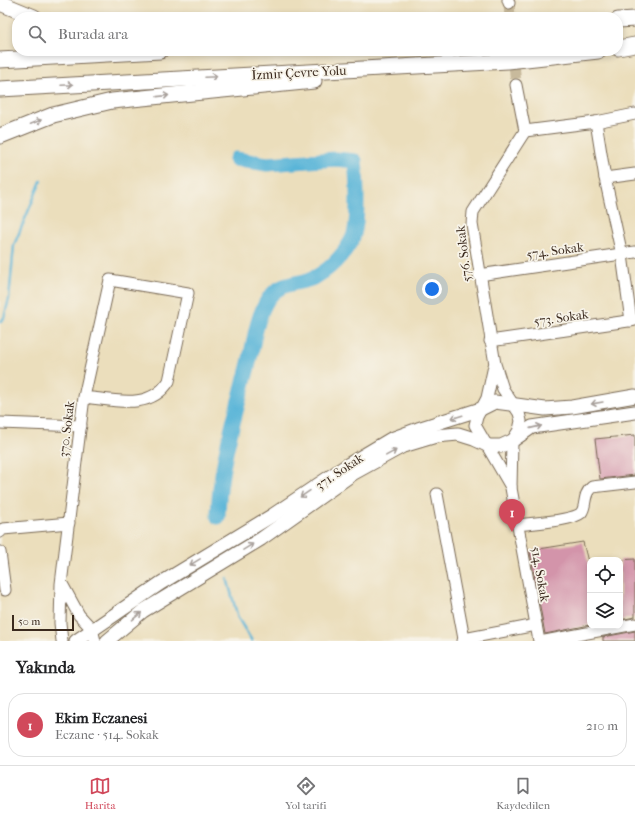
<!DOCTYPE html>
<html lang="tr">
<head>
<meta charset="utf-8">
<style>
	:root { --surface:#fff; --page:#f6f6f6; --text:#202124; --muted:#757577; --line:#e0e0e0; --accent:#d1495b }
	body { margin:0; font-family:"IM FELL French Canon",serif; background:var(--page); color:var(--text) }
	.controls { position:absolute; right:12px; bottom:12px; display:grid; overflow:hidden; border-radius:8px; box-shadow:0 2px 6px #0003 }
	.controls button { width:36px; height:36px; display:grid; place-items:center; padding:0; border:0; border-bottom:1px solid var(--line); background:var(--surface); color:var(--text); font:20px sans-serif }
	.scale { position:absolute; left:12px; bottom:10px; width:62px; box-sizing:border-box; padding-left:4px; border:2px solid #3b2a1e; border-top:0; font-size:11px; line-height:14px; white-space:nowrap; color:#3b2a1e; -webkit-text-stroke:3px #f7f3e8; paint-order:stroke }
	.you { position:absolute; left:432px; top:289px; width:14px; height:14px; margin:-10px; border:3px solid #fff; border-radius:50%; background:#1a73e8; box-shadow:0 0 0 6px #1a73e833 }
	.badge { display:grid; place-items:center; width:26px; height:26px; border-radius:50%; background:var(--accent); color:#fff; font-size:13px; font-weight:700 }
	.pin { position:absolute; translate:-50% -33px; filter:drop-shadow(0 1px 2px #0008) }
	.pin::after { content:''; position:absolute; top:21px; width:14px; height:12px; background:inherit; clip-path:polygon(0 0,100% 0,50% 100%) }
	.list { margin:0; padding:0; list-style:none }
	h2 { display:flex; justify-content:space-between; align-items:center; height:52px; margin:0; padding:0 16px; font-size:17px }
	h2 small { font-size:13px; font-weight:400; color:var(--muted) }
	.list li { display:grid; grid-template-columns:26px 1fr auto; gap:12px; align-items:center; box-sizing:border-box; height:64px; margin:0 8px 8px; padding:0 8px; border:1px solid var(--line); border-radius:16px }
	.list b { display:block; font-size:15px; white-space:nowrap }
	.list p { margin:0; font-size:13px; white-space:nowrap; color:var(--muted) }
	.list em { font-size:13px; font-style:normal; color:var(--muted) }
	.icon { flex:none; width:22px; height:22px; fill:none; stroke:currentColor; stroke-width:2; stroke-linecap:round; stroke-linejoin:round }
	.map { position:relative; flex:none; width:635px; height:641px; overflow:hidden }
	.search { position:absolute; background:var(--surface); box-shadow:0 2px 6px #0003; left:12px; right:12px; top:12px; height:44px; display:flex; align-items:center; gap:10px; box-sizing:border-box; padding:0 14px; border-radius:16px; color:var(--muted); font-size:15px }
	.sheet { height:124px; background:var(--surface) }
	nav { display:flex; justify-content:space-around; align-items:center; box-sizing:border-box; height:56px; border-top:1px solid var(--line); background:var(--surface); font-size:11px; color:var(--muted) }
	nav a { display:grid; justify-items:center; gap:2px }
	nav .on { color:var(--accent) }
	.map>svg:first-child { display:block }
	.lines { fill:none; stroke-linecap:round; stroke-linejoin:round }
	.stream { stroke:#5ab5d8; stroke-width:2.5 }
	.river { stroke:#5ab5d8; stroke-width:15 }
	.building { fill:#d394aa }
	.minor-tunnel { stroke:#c8ba9c; stroke-width:11; stroke-dasharray:11 5.5; stroke-linecap:butt }
	.minor-casing { stroke:#796955; stroke-width:13 }
	.major-casing { stroke:#796955; stroke-width:15 }
	.highway-casing { stroke:#796955; stroke-width:17 }
	.minor { stroke:#fff; stroke-width:11 }
	.major { stroke:#fff; stroke-width:13 }
	.highway { stroke:#fff; stroke-width:15 }
	.oneway { stroke:#a79f9a }
	.labels { text-anchor:middle; stroke-width:3.5; stroke-linejoin:round; paint-order:stroke }
	.street-label { font-size:13px; fill:#3b2a1e; stroke:#f7f3e8 }
</style>
</head>
<body>
<div class="map">
<svg width="635" height="641" viewBox="0 0 635 641">
	<rect width="100%" height="100%" fill="#f7f3e8"/>
	<filter id="ink" filterUnits="userSpaceOnUse"><feTurbulence type="fractalNoise" baseFrequency=".025" numOctaves="2"/><feDisplacementMap in="SourceGraphic" scale="8" xChannelSelector="R" yChannelSelector="G"/><feConvolveMatrix kernelMatrix="1 2 1 2 8 2 1 2 1" color-interpolation-filters="sRGB"/></filter>
	<filter id="wash" filterUnits="userSpaceOnUse"><feTurbulence type="fractalNoise" baseFrequency=".012" numOctaves="4" result="noise"/><feDisplacementMap in="SourceGraphic" scale="16" xChannelSelector="R" yChannelSelector="G"/><feGaussianBlur stdDeviation="0.9" result="paint"/><feColorMatrix in="noise" values="0 0 0 0 0 0 0 0 0 0 0 0 0 0 0 0 0 1.4 0 .05"/><feComposite in="paint" operator="in"/></filter>
	<g filter="url(#wash)">
		<rect width="100%" height="100%" fill="#ebdebc"/>
		<g class="lines">
			<g class="stream">
				<path d="M0,322L4,318L9,299L14,245L41,181"/>
				<path d="M227,578L238,618L252,641"/>
			</g>
			<path class="river" d="M218,517C219,464 236,414 249,363C254,342 256,318 268,299C280,282 294,285 311,279C328,272 345,254 353,237C359,222 357,178 355,161L336,159L267,164L236,159"/>
		</g>
		<g id="blocks">
			<g class="building">
				<path d="M635,435V475L600,479L595,439Z"/>
				<path d="M583,542L590,570V625L545,634L530,552L539,549Z"/>
				<path d="M635,559V617L620,620V560Z"/>
				<path d="M635,631V641H603V637Z"/>
			</g>
		</g>
	</g>
	<g filter="url(#ink)">
		<use href="#blocks" fill-opacity="0" stroke="#796955" stroke-width="1"/>
		<g class="lines">
			<g class="minor-tunnel">
				<path d="M509,3L510,17"/>
				<path d="M513,51L516,85"/>
			</g>
			<defs>
				<g id="minor">
					<path d="M508,0L509,3"/>
					<path d="M516,85L525,131L473,212L472,224L495,364L503,389L519,413L521,421L519,430L512,441L511,488L539,641"/>
					<path d="M596,122L605,178L622,255L631,321"/>
					<path d="M525,131L596,122L635,114"/>
					<path d="M605,178L635,174"/>
					<path d="M479,275L635,252"/>
					<path d="M490,341L635,320"/>
					<path d="M494,366L487,398L477,417L475,425L511,487"/>
					<path d="M0,423L81,426"/>
					<path d="M437,494L464,639"/>
					<path d="M518,525C531,523 572,521 581,513C587,506 582,495 592,487L635,482"/>
					<path d="M0,532L3,529L69,523"/>
					<path d="M0,552L5,590"/>
					<path d="M62,584L79,615L92,629L95,641"/>
					<path d="M62,641L60,623L61,584L84,397L110,280L188,293L169,381C150,411 114,400 84,397"/>
					<path d="M463,641L464,639L536,625"/>
					<path d="M545,641L635,624"/>
				</g>
				<g id="major">
					<path d="M76,641L161,583L273,515L349,464L391,439L418,429L481,409L495,402L545,409L572,407L635,396"/>
					<path d="M107,641L143,611L261,539L354,473L403,446L436,436L458,434L474,439L489,446H501L512,441L532,427L635,412"/>
				</g>
				<g id="highway">
					<path d="M0,3L34,17"/>
					<path d="M618,20L635,19"/>
					<path d="M618,48L635,45"/>
					<path d="M0,60L160,51"/>
					<path d="M0,89L508,61L598,51"/>
					<path d="M0,136L53,115L112,101L314,81"/>
				</g>
			</defs>
			<use href="#minor" class="minor-casing"/>
			<use href="#major" class="major-casing"/>
			<use href="#highway" class="highway-casing"/>
			<use href="#minor" class="minor"/>
			<use href="#major" class="major"/>
			<use href="#highway" class="highway"/>
		</g>
		<defs><path id="oneway-shaft" d="M-6 0H5M1.5-3L5.5 0L1.5 3" fill="none" stroke-width="1.6" stroke-linecap="round" stroke-linejoin="round"/></defs>
		<g class="oneway">
			<use href="#oneway-shaft" transform="translate(211 77) rotate(-3)"/>
			<use href="#oneway-shaft" transform="translate(67 85) rotate(-3)"/>
			<use href="#oneway-shaft" transform="translate(163 96) rotate(-6)"/>
			<use href="#oneway-shaft" transform="translate(36 122) rotate(-22)"/>
			<use href="#oneway-shaft" transform="translate(597 403) rotate(170)"/>
			<use href="#oneway-shaft" transform="translate(457 417) rotate(163)"/>
			<use href="#oneway-shaft" transform="translate(536 427) rotate(-13)"/>
			<use href="#oneway-shaft" transform="translate(391 453) rotate(-29)"/>
			<use href="#oneway-shaft" transform="translate(305 494) rotate(146)"/>
			<use href="#oneway-shaft" transform="translate(248 547) rotate(-32)"/>
			<use href="#oneway-shaft" transform="translate(195 562) rotate(149)"/>
			<use href="#oneway-shaft" transform="translate(137 616) rotate(-40)"/>
		</g>
	</g>
	<g class="labels">
		<g class="street-label">
			<text transform="translate(299 72) rotate(-3)" y="5">İzmir Çevre Yolu</text>
			<text transform="translate(555 250) rotate(-8)" y="5">574. Sokak</text>
			<text transform="translate(463 254) rotate(-97)" y="5">576. Sokak</text>
			<text transform="translate(561 317) rotate(-8)" y="5">573. Sokak</text>
			<text transform="translate(66 429) rotate(-83)" y="5">370. Sokak</text>
			<text transform="translate(339 471) rotate(-34)" y="5">371. Sokak</text>
			<text transform="translate(541 574) rotate(80)" y="5">514. Sokak</text>
		</g>
	</g>
</svg>
<div class="controls">
<button><svg class="icon" aria-label="locate" viewBox="0 0 24 24"><circle cx="12" cy="12" r="6"/><path d="M12 2v4M12 18v4M2 12h4M18 12h4"/></svg></button>
<button><svg class="icon" aria-label="layers" viewBox="0 0 24 24"><path d="M12 4l9 5-9 5-9-5zM3 14l9 5 9-5"/></svg></button>
</div>
<div class="scale">50 m</div>
<div class="you"></div>
<div class="pin badge" style="left:512px;top:532px">1</div>
<div class="search"><svg class="icon" aria-label="search" viewBox="0 0 24 24"><circle cx="10" cy="10" r="6"/><path d="M15 15l6 6"/></svg>Burada ara</div>
</div>
<section class="sheet">
<h2>Yakında<small></small></h2>
<ul class="list">
<li><span class="badge">1</span><div><b>Ekim Eczanesi</b><p>Eczane · 514. Sokak</p></div><em>210 m</em></li>
</ul>
</section>
<nav>
<a class="on"><svg class="icon" aria-label="map" viewBox="0 0 24 24"><path d="M3 6l6-2 6 2 6-2v14l-6 2-6-2-6 2zM9 4v14M15 6v14"/></svg>Harita</a>
<a><svg class="icon" aria-label="directions" viewBox="0 0 24 24"><path d="M12 3l9 9-9 9-9-9zM9 14v-3h6M13 9l2 2-2 2"/></svg>Yol tarifi</a>
<a><svg class="icon" aria-label="saved" viewBox="0 0 24 24"><path d="M7 4h10v16l-5-4-5 4z"/></svg>Kaydedilen</a>
</nav>
</body>
</html>
